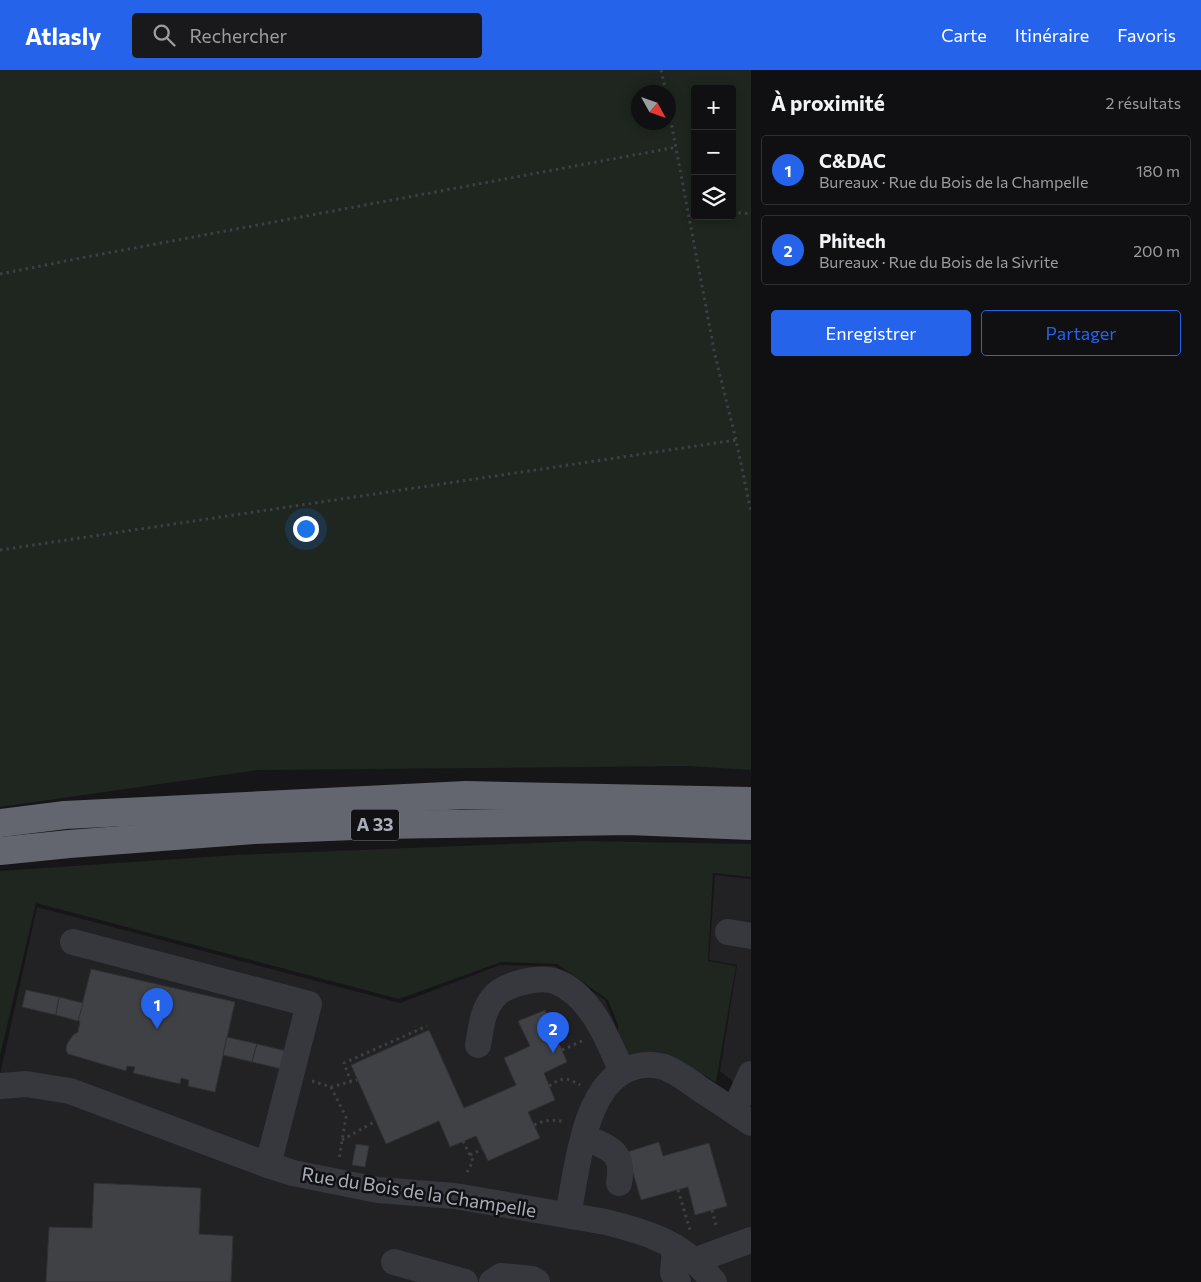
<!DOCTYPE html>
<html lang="fr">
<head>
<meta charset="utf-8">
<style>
	:root { --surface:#101012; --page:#19191b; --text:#f1f3f6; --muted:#9c9d9f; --line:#303032; --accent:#2563eb }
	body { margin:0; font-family:Commissioner,sans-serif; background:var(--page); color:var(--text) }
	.controls { position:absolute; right:15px; top:15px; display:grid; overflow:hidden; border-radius:5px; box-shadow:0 2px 12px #0003 }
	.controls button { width:45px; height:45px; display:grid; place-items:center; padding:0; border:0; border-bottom:1px solid var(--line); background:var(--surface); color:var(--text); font:25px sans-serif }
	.compass { position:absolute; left:631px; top:15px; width:45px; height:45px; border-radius:50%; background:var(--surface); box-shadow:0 2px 12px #0003; rotate:130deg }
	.you { position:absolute; left:305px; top:458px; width:18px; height:18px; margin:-12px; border:4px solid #fff; border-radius:50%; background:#1a73e8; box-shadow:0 0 0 8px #1a73e833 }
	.badge { display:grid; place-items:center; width:32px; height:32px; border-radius:50%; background:var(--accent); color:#fff; font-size:16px; font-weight:700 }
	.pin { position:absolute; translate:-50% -41px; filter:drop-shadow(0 1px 2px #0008) }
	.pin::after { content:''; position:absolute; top:26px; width:18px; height:15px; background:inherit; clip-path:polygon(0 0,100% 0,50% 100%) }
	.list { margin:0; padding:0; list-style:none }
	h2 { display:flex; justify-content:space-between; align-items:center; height:65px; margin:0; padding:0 20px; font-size:21px }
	h2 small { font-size:16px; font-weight:400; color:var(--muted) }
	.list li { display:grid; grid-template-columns:32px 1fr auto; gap:15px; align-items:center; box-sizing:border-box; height:70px; margin:0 10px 10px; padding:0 10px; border:1px solid var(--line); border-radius:5px }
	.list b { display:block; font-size:19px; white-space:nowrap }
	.list p { margin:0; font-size:16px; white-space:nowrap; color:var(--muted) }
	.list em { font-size:16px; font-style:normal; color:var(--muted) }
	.actions { display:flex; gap:10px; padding:15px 20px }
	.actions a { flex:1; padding:11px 0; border:1px solid var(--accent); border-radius:5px; text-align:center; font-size:18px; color:var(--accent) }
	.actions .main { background:var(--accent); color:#fff }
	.icon { flex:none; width:28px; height:28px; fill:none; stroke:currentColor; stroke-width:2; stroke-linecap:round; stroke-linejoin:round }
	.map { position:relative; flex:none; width:751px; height:1212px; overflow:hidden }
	header { display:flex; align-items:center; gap:30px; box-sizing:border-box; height:70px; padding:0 25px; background:var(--accent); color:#fff }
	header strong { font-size:24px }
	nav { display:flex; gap:28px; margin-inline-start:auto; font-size:18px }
	.search { width:350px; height:45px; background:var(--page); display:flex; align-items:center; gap:12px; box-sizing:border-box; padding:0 18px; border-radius:5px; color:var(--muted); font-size:19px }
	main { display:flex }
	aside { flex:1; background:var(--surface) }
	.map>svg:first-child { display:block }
	.built { fill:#222225 }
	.green { fill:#1e261f; fill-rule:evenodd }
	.building { fill:#404145; stroke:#303034 }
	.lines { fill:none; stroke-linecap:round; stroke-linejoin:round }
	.path { stroke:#3d3f44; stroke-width:3; stroke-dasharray:2.5 4; stroke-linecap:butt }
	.minor { stroke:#37383d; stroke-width:26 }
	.highway { stroke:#63666e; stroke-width:28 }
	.labels { text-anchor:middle; stroke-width:5; stroke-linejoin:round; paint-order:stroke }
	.shield { fill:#111113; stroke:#7b7e86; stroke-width:1 }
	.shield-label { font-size:18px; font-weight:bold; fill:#a8adb8 }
	.street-label { font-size:19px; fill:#a8adb8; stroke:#111113 }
</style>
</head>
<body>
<header>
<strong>Atlasly</strong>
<div class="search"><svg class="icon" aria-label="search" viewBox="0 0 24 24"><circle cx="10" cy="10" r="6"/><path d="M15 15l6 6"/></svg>Rechercher</div>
<nav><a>Carte</a><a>Itinéraire</a><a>Favoris</a></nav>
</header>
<main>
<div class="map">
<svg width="751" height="1212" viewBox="0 0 751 1212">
	<rect width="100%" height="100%" fill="#161618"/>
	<g class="built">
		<path d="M715,805L751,809V1026L720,1001L737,895L709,890Z"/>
		<path d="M37,837L400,933L500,895L555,896L605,930L615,954L613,1005L639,1002L664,1011L751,1061V1212H0V1005Z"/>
	</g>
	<g class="green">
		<path d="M0,0H751V700L688,696L258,700L0,737ZM695,19H732V146H695ZM668,22V52H638V22Z"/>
		<path d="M582,771L751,774V807L713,803L708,891L736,896L716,1012L688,997L624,993L618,982V955L608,930L557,894L501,892L399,929L36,833L0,986V801L236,785Z"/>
	</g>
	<g class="building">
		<path d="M91,899L235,932L215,1022L188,1016L189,1010L181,1008L180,1014L133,1003L135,997L127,996L126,1001L68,984L66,980L67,974L73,965L78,962L80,951H78Z"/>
		<path d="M26,920L59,927L56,945L22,937Z"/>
		<path d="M59,927L83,933L78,951L56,945Z"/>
		<path d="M545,940L567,992L544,1003L555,1030L528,1042L540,1068L488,1091L476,1066L450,1077L439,1051L386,1074L351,995L429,960L464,1038L516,1015L504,988L530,976L518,951Z"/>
		<path d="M227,967L257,974L252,992L223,985Z"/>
		<path d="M257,974L286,981L282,999L252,992Z"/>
		<path d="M659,1072L663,1086L709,1073L727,1136L695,1145L688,1117L641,1130L627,1082Z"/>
		<path d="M356,1074L369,1076L365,1097L352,1095Z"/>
		<path d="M94,1113L201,1118L199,1164L233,1166L231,1212H46L49,1157L92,1158Z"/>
	</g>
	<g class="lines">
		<g class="path">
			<path d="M661,0L666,22"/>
			<path d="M668,36L715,285L736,370L751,442"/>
			<path d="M732,142L751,144"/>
			<path d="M0,204L86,187L677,77"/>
			<path d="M0,480L736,370"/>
			<path d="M562,980L584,970"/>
			<path d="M312,1011L331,1017L357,1010"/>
			<path d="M351,1012L344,993L427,956"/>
			<path d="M549,1016C563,1007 566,1007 580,1015"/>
			<path d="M331,1017L346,1047L339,1089"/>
			<path d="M534,1055C545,1050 553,1049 565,1052"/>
			<path d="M342,1070L376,1051"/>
			<path d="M463,1071L473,1091L465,1106"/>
			<path d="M470,1085L482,1079"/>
			<path d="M678,1120L690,1160"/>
			<path d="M712,1140L717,1159"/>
		</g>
		<g class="minor">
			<path d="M728,862L751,866"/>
			<path d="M73,872L309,934L268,1095"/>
			<path d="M478,975C481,959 482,941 493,928C504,914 540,905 557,912C565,915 577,924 582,930C601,950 610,976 622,1001"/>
			<path d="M0,1016L26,1014L70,1021L268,1095L293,1103L378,1120L455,1126L606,1152C637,1160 671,1169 695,1192C702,1198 708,1205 714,1212"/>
			<path d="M734,1041L751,1004"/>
			<path d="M584,1067C609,1078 625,1081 619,1113"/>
			<path d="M568,1145C577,1102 583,1014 631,998C641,994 654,994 664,997C677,1002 689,1011 700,1019C717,1030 734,1041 751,1053"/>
			<path d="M675,1177L673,1203L678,1212"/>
			<path d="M694,1191L751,1170"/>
			<path d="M394,1192L465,1212"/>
			<path d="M492,1212L501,1206L532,1209L537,1212"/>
		</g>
		<g class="highway">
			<path d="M0,753L65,745L466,725L751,731"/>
			<path d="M0,781L69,774L254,760L379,755L629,751L751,756"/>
		</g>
	</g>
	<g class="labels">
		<rect class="shield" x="351" y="739.5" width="48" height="31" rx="4"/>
		<g class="shield-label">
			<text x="375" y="761">A 33</text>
		</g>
		<g class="street-label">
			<text transform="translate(419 1122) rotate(9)" y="7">Rue du Bois de la Champelle</text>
		</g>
	</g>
</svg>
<div class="controls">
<button>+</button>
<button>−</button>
<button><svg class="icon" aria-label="layers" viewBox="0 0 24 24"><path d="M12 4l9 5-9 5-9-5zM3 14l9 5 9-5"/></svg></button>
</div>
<svg class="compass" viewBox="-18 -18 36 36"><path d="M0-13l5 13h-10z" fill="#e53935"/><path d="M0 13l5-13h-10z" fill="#9c9d9f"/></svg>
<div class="you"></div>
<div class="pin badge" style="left:157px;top:959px">1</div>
<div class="pin badge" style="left:553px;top:983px">2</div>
</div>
<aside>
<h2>À proximité<small>2 résultats</small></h2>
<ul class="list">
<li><span class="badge">1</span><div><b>C&amp;DAC</b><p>Bureaux · Rue du Bois de la Champelle</p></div><em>180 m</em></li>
<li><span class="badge">2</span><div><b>Phitech</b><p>Bureaux · Rue du Bois de la Sivrite</p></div><em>200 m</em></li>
</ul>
<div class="actions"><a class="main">Enregistrer</a><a>Partager</a></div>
</aside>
</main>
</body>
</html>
